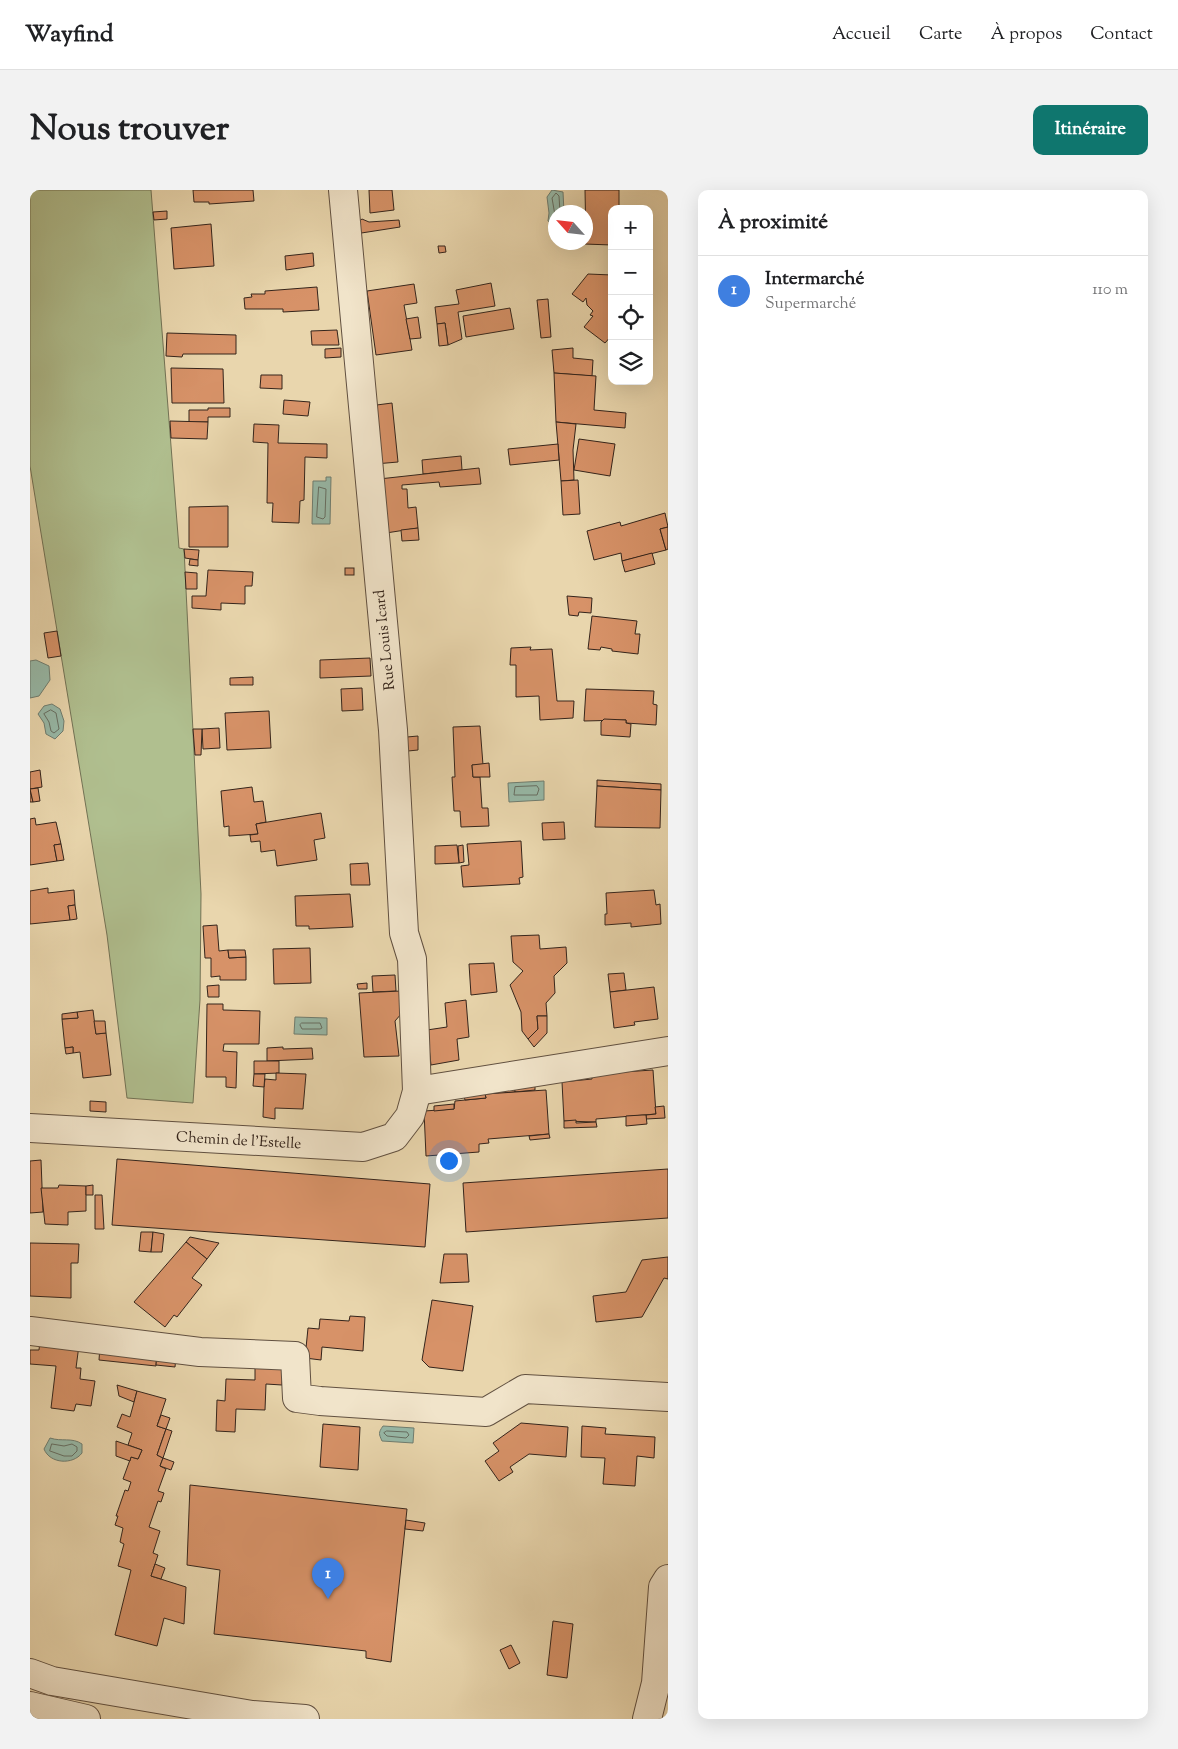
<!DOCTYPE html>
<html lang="fr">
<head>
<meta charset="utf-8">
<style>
	:root { --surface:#fff; --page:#f2f2f2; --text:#202124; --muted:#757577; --line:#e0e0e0; --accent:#0f766e }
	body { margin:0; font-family:"Sorts Mill Goudy",serif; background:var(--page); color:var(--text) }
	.controls { position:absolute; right:15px; top:15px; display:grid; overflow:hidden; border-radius:10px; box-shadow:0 5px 20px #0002 }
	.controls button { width:45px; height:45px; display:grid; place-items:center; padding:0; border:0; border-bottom:1px solid var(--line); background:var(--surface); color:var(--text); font:25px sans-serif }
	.compass { position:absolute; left:518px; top:15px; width:45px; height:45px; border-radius:50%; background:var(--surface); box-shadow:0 5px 20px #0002; rotate:297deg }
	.you { position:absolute; left:418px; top:970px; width:18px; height:18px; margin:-12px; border:4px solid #fff; border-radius:50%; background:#1a73e8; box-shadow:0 0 0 8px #1a73e833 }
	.badge { display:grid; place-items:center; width:32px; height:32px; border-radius:50%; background:var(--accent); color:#fff; font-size:16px; font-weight:700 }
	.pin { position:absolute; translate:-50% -41px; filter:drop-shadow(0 1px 2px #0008) }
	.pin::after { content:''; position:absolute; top:26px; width:18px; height:15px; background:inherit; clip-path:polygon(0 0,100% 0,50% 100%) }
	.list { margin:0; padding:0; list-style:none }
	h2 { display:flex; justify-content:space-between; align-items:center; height:65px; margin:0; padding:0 20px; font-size:21px }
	h2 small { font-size:16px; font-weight:400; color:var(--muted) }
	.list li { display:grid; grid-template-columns:32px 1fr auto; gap:15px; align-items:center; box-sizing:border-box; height:70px; padding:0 20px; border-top:1px solid var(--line) }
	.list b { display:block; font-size:19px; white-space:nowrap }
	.list p { margin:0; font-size:16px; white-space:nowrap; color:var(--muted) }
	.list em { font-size:16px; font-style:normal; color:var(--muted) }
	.icon { flex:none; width:28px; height:28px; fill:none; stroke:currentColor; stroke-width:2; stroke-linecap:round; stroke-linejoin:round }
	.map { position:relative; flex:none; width:638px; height:1529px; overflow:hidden; border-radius:10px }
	header { display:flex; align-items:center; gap:30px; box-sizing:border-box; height:70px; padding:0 25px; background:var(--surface); border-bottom:1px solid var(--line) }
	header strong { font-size:24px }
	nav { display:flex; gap:28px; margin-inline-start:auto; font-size:18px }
	.intro { display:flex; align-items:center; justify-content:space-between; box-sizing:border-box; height:120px; padding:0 30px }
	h1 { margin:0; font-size:35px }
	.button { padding:12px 22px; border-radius:10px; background:var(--accent); color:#fff; font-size:18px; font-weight:700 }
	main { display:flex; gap:30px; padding:0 30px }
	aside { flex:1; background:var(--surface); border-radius:10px; box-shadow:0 5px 20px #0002 }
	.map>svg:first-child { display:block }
	.green { fill:#b0bf8f; stroke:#727255 }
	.water { fill:#97b9a8; stroke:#6f7d70 }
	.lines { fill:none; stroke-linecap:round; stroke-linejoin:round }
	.shore { stroke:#666e62; stroke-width:1 }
	.building { fill:#d79268; stroke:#34241b }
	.minor-casing { stroke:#615040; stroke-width:30 }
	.tertiary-casing { stroke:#615040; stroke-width:30 }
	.minor { stroke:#f1e4ca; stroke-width:28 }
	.tertiary { stroke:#f1e4ca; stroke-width:28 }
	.labels { text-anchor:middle; stroke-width:5; stroke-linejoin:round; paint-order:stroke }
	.street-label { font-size:15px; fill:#34241b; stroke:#f1e4ca }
</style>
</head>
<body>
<header>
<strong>Wayfind</strong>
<nav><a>Accueil</a><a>Carte</a><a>À propos</a><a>Contact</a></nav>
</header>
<div class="intro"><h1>Nous trouver</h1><a class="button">Itinéraire</a></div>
<main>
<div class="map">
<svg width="638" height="1529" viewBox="0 0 638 1529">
	<rect width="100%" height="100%" fill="#e9d6ad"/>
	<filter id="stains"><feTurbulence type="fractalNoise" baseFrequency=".004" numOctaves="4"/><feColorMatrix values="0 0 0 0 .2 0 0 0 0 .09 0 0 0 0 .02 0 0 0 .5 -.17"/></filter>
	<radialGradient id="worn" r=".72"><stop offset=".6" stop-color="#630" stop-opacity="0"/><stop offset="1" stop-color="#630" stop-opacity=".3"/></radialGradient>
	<path class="green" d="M0,0H121L149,358L154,359L171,704L170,810L163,913L97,908L77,745L0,276Z"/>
	<g class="water">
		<path d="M522,0L533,2L534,22H526L524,36L518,31L519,23L517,7Z"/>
		<path d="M296,287H301L300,334H282L283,291H296Z"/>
		<path d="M6,470L19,476L20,490L9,506L0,508V471Z"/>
		<path d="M22,514L30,519L34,531L33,541L25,549L16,544L14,533L8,524L14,516Z"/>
		<path d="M514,591V610L479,612L478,593Z"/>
		<path d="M265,827L297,828V845L264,844Z"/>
		<path d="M353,1236L384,1238L383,1253L352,1251C349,1244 348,1243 353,1236Z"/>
		<path d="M20,1248C32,1252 42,1247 52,1254V1263C43,1275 20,1274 14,1259Z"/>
	</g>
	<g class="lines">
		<g class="shore">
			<path d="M526,31L522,8L526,3L529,6L530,22"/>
			<path d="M289,297L296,299L295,327L293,329L287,327Z"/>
			<path d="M21,520L26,523L29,539L24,543L21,541L19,532L14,524Z"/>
			<path d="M507,596L509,599L507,605H484L485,597Z"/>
			<path d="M272,833H290L292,838L290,839H272L270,835Z"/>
			<path d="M357,1241L377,1242L379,1245L376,1248L357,1246L354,1243Z"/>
			<path d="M22,1254L34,1256L42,1254L47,1257V1261L42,1266H34L20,1261Z"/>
		</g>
	</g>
	<g class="building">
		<path d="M163,0H223L224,11L179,14V12H164Z"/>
		<path d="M339,0H362L364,20L340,23Z"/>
		<path d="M555,0H589V19H582V55L554,54L556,52Z"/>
		<path d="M137,21V29L124,30L123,22Z"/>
		<path d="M332,29L339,32L369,30L370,37L325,44L328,32Z"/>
		<path d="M181,34L184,76L144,79L141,38Z"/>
		<path d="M408,56H415L416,62L409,63Z"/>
		<path d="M283,63L284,76L256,80L255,66Z"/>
		<path d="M558,84L582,85V145L575,153L554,137L563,126L560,125L563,121L557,115L556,108L553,112L542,104Z"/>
		<path d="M461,93L465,116L428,122L432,149L418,155L415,133L407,134L405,117L429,114L426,100Z"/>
		<path d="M384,94L387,113L374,115L382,160L346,165L337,101Z"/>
		<path d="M287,97L289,120L253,122V119H215L214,108L222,107L221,104H235V101Z"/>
		<path d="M518,109L521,147L511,148L507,110Z"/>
		<path d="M480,118L484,139L436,147L433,126Z"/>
		<path d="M388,127L391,148L380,149L376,129Z"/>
		<path d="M415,133L418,155L409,156L407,134Z"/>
		<path d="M307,140L309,155H282L281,141Z"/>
		<path d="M137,143L206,145V164H153L152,167L136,166Z"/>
		<path d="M311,158V167L295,168V159Z"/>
		<path d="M543,158V168L563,170L562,186L524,183L522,160Z"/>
		<path d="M141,178L193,179L194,213H142Z"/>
		<path d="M524,183L566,186L564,220L596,223L595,238L526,232Z"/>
		<path d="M231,185H252V199L230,198Z"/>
		<path d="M254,210L280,212L278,226L253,224Z"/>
		<path d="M362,213L368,272L345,274L339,216Z"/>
		<path d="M178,218H200V227H178V232H159V220H178Z"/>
		<path d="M140,231L178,232L177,249L141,248Z"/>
		<path d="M526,232L546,234L543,260L544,290L531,291Z"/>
		<path d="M224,234L249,235L248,253L297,254V268L275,267L274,310L270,311L269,333L242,332L243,313H237L238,253L223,252Z"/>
		<path d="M549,249L585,254L580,286L544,280Z"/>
		<path d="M528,254L529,270L480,275L478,259Z"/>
		<path d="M431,266L432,280L393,284L392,270Z"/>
		<path d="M449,278L451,294L410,297L409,292L372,295V299H377L378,318L386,317L388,338L356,343L349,289Z"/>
		<path d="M548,290L550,324L533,325L531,291Z"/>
		<path d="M198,316V357H159V317Z"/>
		<path d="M635,323L638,337L630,339L636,360L592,371L591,363L564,370L557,341L590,332L591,336Z"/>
		<path d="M638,337V359L636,360L630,339Z"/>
		<path d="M388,338L389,350L372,351L371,340Z"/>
		<path d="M154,359L169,360L168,370L155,368Z"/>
		<path d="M622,363L625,374L595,382L592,371Z"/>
		<path d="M160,369L168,370V376L159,375Z"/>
		<rect x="315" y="378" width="9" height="7"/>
		<path d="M178,380L223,382L222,396H215V414L191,413V420L162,418V406H176Z"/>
		<path d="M155,382L167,383V399H156Z"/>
		<path d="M537,406L562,408L561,423L549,422L548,426L539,425Z"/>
		<path d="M562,426L607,431L605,444H610L608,464L582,461V459L571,457L570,460L558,459Z"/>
		<path d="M27,441L31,466L18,468L14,443Z"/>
		<path d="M501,457L500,460L522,459L527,511H544L543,528L510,530L509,506L486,507V475H480L481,458Z"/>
		<path d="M340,468L341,486L290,488V470Z"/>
		<path d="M223,487V495H200V488Z"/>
		<path d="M332,498L333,520L312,521L311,499Z"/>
		<path d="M556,499L624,501L623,514L627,515L626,535L596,533V530L554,531Z"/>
		<path d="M239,521L241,558L197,560L195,523Z"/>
		<path d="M574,529L596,530V533L601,534L600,547L571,545V532Z"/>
		<path d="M450,536L453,575H442L443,587H450L452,618H458L459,636L431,637L430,621H424L422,587H425L423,537Z"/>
		<path d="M189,538L190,558L173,559L172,539Z"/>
		<path d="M163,539H172L171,565H165Z"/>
		<path d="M388,546V560L378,561L377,547Z"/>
		<path d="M459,573L460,587H443L442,575Z"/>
		<path d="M10,580L12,597L0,599L3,612H0V582Z"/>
		<path d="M567,590L631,594V600L567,596Z"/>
		<path d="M567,596L631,600L630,638L565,637Z"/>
		<path d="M222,597L224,612L233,611L236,632L226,634L228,644L199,646V636L194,637L191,601Z"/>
		<path d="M8,598L10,611L3,612L0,599Z"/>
		<path d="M291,623L295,648L284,650L287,670L247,676L245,660L231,662L230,651L221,652L220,645L228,644L226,634Z"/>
		<path d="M5,628L6,635L26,632L31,654L24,655L27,671L0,675V629Z"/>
		<path d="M534,632L535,649L513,650L512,633Z"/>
		<path d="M491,651L493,687L489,688L490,694L433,697L431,676L439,675L437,654Z"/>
		<path d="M31,654L34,670L27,671L24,655Z"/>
		<path d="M433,655L434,672L429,673L428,656Z"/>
		<path d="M405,656L427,655L429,673L405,674Z"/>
		<path d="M338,673L340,695H321L320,674Z"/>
		<path d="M18,698V703L44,700L45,715L38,716L40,730L0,734V701Z"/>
		<path d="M624,700L626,715L630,714L631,734L601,737V733L575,735V724H577L576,703Z"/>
		<path d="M320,704L323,737L279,739V736H266L265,706Z"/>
		<path d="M45,715L47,729L40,730L38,716Z"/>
		<path d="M187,735L189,761L198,760L199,768L216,767V790H190V786L181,787V768H175L173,736Z"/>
		<path d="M509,745L510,759L536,757L537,773L524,786L525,803L516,813L517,826H507L508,839L498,849L492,841L491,822L480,795L493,781L483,772L481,746Z"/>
		<path d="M280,758L281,793L244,794L243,759Z"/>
		<path d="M198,760H215L216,767L199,768Z"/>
		<path d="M464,773L467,802L441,805L439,774Z"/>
		<path d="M594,783L596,800L580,802L578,784Z"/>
		<path d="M365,785L366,801L343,802L342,786Z"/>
		<path d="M337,793V799H328L327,794Z"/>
		<path d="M189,795V807H178L177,796Z"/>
		<path d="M624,797L628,829L604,832L605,835L584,838L580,802Z"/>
		<path d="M371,801L372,823L365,831L369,866L334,867L329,803Z"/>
		<path d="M436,810L439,847L427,849L429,870L401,875L397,840L417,837L415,813Z"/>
		<path d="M177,814H193V820L230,821L229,854H194L193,861L207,862L206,898L196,897V887H176Z"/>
		<path d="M63,820L66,844L76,843L81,885L53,888L50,862L43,863V857L35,858L32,829L48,828L47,822Z"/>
		<path d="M47,822L48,828L32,829V824Z"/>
		<path d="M507,826H517V843L504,857L498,849L508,839Z"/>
		<path d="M64,831H75L76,843L66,844Z"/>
		<path d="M43,857V863L36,864L35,858Z"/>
		<path d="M253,857V859L282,858L283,869L237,871V858Z"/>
		<path d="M224,871H249V883L224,884Z"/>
		<path d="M623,880L626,924L566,929V932L534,931L532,892L562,889V884Z"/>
		<path d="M246,883L276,884L273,919L245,918V929L233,927L234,897L235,889L246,890Z"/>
		<path d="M224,884H235L234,897L223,896Z"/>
		<path d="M505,896V900L485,902L484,897Z"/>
		<path d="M484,897L485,902L465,904L464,899Z"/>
		<path d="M516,900L519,944L458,949L459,953L449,954V962L396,966L394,921L424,919L425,911L456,908L455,904Z"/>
		<path d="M455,904L456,908L435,910L434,906Z"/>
		<path d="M60,911L76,912V922L60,921Z"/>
		<path d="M424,914V919L404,921V916Z"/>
		<path d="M634,916L635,928L616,929V925L626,924L625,917Z"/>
		<path d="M612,925H616L617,934L596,936V926Z"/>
		<path d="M546,930V933L566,932L567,937L534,938V931Z"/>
		<path d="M519,944L520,948L500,950L499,946Z"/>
		<path d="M87,969L400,994L395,1057L82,1035Z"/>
		<path d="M11,970L13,1022L0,1023V971Z"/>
		<path d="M638,979V1028L436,1042L433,993Z"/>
		<path d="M29,995L56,996V1021L38,1022V1035L15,1034L11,998H28Z"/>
		<path d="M63,995V1005H56V996Z"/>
		<path d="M65,1005H72L74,1039H65Z"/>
		<path d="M111,1042H123L121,1062L109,1061Z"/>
		<path d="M123,1042L134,1044L132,1062H121Z"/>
		<path d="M160,1047L189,1053L177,1069L156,1052Z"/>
		<path d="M156,1052L177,1069L162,1088L172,1095L147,1127L144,1125L135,1137L104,1112Z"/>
		<path d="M0,1053L49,1054L48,1073H41V1108L0,1106Z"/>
		<path d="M414,1064H437L439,1092L410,1093Z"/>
		<path d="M638,1067V1089L634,1088L612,1127L566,1132L563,1106L596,1102L612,1070Z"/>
		<path d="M402,1110L443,1116L433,1181L399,1177L392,1170Z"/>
		<path d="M320,1126L335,1127L333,1161L292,1157L291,1170L275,1168L278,1138L289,1139L290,1129L319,1131Z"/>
		<path d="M10,1151L49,1155L46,1178H51L50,1189L65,1191L61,1216L46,1214L44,1221L21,1218L26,1176L0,1174V1160H9Z"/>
		<path d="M70,1156L127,1163L126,1176L69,1170Z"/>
		<path d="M127,1163L146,1166L145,1177L126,1175Z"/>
		<path d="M225,1178L253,1179L252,1195L236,1194L235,1220L206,1219L205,1242L186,1241L187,1210L195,1211L196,1189L225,1190Z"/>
		<path d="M87,1195L107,1201L104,1212L89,1206Z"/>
		<path d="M107,1201L136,1209L127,1236L136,1239L127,1265L133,1268L130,1276L136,1279L128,1301L134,1303L131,1312L128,1311L119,1337L130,1341L123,1363L128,1365L121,1386L156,1397L154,1434L134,1428L127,1456L85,1445L101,1380L88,1376L94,1354L90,1352L93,1338L85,1335L88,1326H86L95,1300L98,1301L101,1292L93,1289L101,1267L108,1269L112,1260L98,1255L102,1243L87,1237L92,1224L100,1227Z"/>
		<path d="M131,1225L140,1228L136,1239L127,1236Z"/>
		<path d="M491,1233L538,1237L536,1267L499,1264L480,1277L483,1282L469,1291L455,1271L469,1261L463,1253Z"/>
		<path d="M293,1234L330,1237L328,1280L290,1277Z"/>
		<path d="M552,1236L576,1238L575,1244L625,1247L624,1268L607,1266L605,1296L573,1294L575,1268L551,1267Z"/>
		<path d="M136,1239L142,1241L133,1268L127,1265Z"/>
		<path d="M86,1251L112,1260L108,1269L101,1267L100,1271L86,1266Z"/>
		<path d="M133,1268L144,1272L141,1280L130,1276Z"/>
		<path d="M160,1295L377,1319L361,1472L336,1468V1461L184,1444L190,1380L157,1375Z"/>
		<path d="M376,1330L395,1333L393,1341L375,1339Z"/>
		<path d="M125,1374L135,1378L131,1389L121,1386Z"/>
		<path d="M523,1431L543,1434L537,1488L517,1485Z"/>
		<path d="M481,1455L490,1473L479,1479L470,1460Z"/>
	</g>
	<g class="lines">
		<defs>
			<g id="minor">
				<path d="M387,901L638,861"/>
				<path id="s1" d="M0,938L333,957L364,947L380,926L387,901L382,769L374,743L363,540L313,0"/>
				<path d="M0,1141L170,1162L265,1166L267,1208L290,1211L456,1222L495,1199L638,1207"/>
				<path d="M617,1529L626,1493L633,1397L638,1389"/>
			</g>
			<g id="tertiary">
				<path d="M0,1483L22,1491L222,1525L275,1529"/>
				<path d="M0,1516L56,1529"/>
			</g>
		</defs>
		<use href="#minor" class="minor-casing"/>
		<use href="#tertiary" class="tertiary-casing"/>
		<use href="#minor" class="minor"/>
		<use href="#tertiary" class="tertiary"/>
	</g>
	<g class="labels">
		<g class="street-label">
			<text transform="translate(354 450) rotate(-96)" y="5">Rue Louis Icard</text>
			<text dy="5" stroke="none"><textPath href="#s1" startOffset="209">Chemin de l'Estelle</textPath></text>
		</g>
	</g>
	<rect width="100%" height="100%" filter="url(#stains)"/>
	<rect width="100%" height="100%" fill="url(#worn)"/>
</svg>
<div class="controls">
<button>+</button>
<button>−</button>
<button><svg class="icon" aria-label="locate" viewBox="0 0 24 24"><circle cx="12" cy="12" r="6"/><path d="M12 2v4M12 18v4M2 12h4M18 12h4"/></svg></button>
<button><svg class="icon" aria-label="layers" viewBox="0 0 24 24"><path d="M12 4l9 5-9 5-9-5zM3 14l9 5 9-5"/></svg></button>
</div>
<svg class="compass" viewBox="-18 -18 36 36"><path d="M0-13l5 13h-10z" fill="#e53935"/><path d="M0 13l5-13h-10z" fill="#757577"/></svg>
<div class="you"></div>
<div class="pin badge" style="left:298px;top:1409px;background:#3f7fe0">1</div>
</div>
<aside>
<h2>À proximité<small></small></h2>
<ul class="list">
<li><span class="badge" style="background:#3f7fe0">1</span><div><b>Intermarché</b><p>Supermarché</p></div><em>110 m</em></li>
</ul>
</aside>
</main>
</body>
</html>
